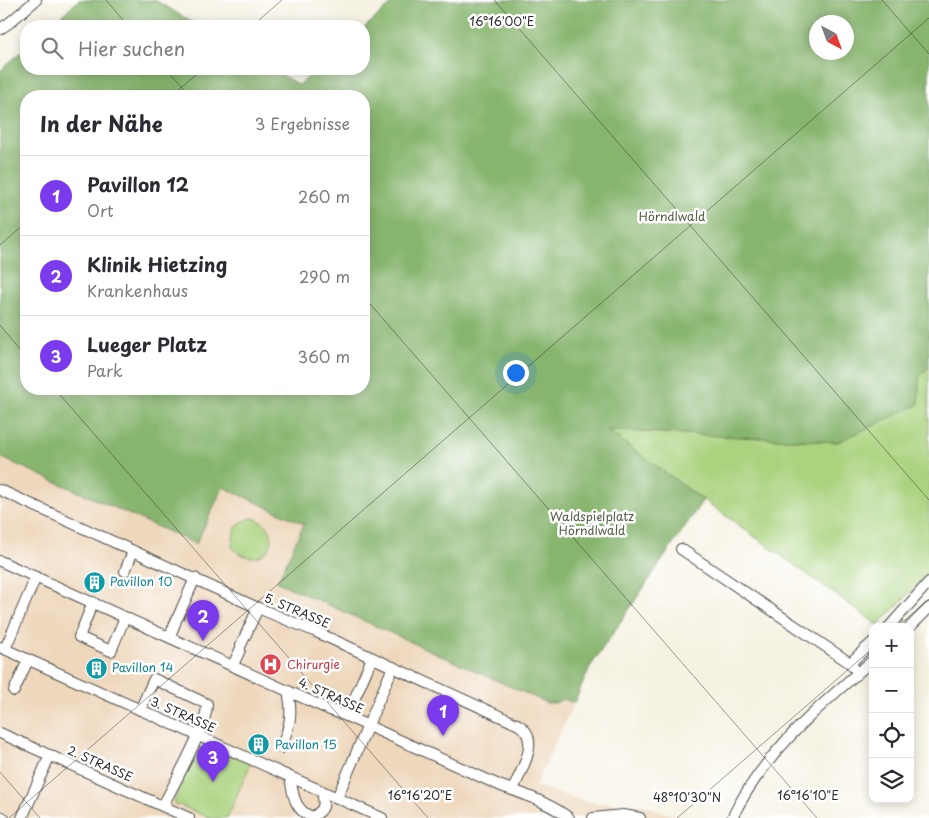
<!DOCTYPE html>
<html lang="de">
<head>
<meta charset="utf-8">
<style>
	:root { --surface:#fff; --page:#f7f7f7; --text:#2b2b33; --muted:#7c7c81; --line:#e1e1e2; --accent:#7c3aed }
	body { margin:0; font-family:"Playpen Sans",sans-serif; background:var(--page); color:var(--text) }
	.controls { position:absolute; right:15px; bottom:15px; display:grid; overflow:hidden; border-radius:10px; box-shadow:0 2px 12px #0003 }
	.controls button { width:45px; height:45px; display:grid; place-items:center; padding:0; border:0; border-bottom:1px solid var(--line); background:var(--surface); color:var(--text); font:25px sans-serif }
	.compass { position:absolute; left:809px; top:15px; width:45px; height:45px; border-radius:50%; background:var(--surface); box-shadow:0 2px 12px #0003; rotate:139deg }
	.you { position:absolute; left:515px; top:372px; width:18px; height:18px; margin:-12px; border:4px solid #fff; border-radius:50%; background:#1a73e8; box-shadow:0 0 0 8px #1a73e833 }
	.badge { display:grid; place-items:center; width:32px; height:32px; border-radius:50%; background:var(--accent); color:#fff; font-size:16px; font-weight:700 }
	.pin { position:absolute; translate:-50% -41px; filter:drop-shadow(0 1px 2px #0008) }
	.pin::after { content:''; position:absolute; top:26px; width:18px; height:15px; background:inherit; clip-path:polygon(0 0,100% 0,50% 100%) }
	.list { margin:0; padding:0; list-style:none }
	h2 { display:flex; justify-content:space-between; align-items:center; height:65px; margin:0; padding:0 20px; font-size:21px }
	h2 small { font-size:16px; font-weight:400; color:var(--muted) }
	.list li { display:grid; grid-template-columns:32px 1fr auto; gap:15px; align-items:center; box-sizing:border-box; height:80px; padding:0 20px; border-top:1px solid var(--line) }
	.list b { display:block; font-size:19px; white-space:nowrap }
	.list p { margin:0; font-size:16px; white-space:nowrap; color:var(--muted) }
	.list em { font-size:16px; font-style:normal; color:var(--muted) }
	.icon { flex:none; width:28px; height:28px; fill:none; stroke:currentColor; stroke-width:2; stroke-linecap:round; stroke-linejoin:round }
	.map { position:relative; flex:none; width:929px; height:818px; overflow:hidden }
	.search { position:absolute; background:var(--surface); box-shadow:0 2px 12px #0003; left:20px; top:20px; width:350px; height:55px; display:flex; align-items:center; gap:12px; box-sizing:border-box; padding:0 18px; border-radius:20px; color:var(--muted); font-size:19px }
	.panel { position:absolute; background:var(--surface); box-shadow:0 2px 12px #0003; left:20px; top:90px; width:350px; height:305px; border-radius:20px }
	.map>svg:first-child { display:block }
	.built { fill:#eed7bb }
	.green { fill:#aad37f; stroke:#6a7f55 }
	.forest { fill:#87b56e; stroke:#59704c; fill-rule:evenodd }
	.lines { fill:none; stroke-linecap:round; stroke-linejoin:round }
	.minor-casing { stroke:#494947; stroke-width:12 }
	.minor { stroke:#fff; stroke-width:10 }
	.ticks { fill:none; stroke:#2b2b2b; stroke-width:1; stroke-opacity:0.45 }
	.labels { text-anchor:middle; stroke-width:5; stroke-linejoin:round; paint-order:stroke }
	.park-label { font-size:12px; fill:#515d44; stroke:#fff }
	.culture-label { font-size:12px; fill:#0d838f; stroke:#fff; text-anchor:start }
	.street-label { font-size:12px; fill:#2b2b2b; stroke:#fff }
	.health-label { font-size:12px; fill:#be3a42; stroke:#fff; text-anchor:start }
	.ticks-label { font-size:12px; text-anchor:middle; fill:#2b2b2b; stroke:#fff; stroke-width:5; stroke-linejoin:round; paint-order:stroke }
</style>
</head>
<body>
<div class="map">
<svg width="929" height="818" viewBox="0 0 929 818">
	<rect width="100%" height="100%" fill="#fff"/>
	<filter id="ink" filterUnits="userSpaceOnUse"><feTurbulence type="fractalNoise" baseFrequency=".02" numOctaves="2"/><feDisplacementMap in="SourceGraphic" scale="10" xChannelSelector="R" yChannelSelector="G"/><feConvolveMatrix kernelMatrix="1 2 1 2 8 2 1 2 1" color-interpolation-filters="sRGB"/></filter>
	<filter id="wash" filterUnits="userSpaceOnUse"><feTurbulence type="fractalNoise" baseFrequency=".0096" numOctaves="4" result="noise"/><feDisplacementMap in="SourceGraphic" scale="20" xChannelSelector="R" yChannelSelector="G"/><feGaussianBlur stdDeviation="1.12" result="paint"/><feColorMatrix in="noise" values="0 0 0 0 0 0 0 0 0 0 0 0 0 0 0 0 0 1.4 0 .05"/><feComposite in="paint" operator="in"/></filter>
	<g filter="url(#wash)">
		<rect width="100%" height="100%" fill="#f6f2e3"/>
		<path class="built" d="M0,457L196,544L223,487L305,524L277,583L555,703L563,699L574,703L535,786L584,801L600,803L644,805L680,818H0Z"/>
		<g class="green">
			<path d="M929,366V571L923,580L878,625L606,430L838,442L919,377Z"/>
			<path d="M253,518C292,530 263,578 232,547C234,529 234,523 253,518Z"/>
			<path d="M207,745L251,763L227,818H210L179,805L175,806L174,802C180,788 193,749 207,745Z"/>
		</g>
		<g class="forest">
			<path d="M79,0H155L199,26H50Z"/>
			<path d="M396,0H929V366L919,377V404L838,442L607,430L703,500L590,667L574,703L563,699L555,703H547L277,582L304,524L223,487L196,544L0,457V71L26,47V69H271L299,85L318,69H364V28ZM846,22V52H816V22ZM26,96H364V389H26Z"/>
		</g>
	</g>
	<g filter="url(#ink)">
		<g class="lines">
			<defs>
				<g id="minor">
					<path d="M0,29L9,23L36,0"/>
					<path d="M0,490L258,608L314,631L519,725C542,740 520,771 513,790"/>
					<path d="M681,549L850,663"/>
					<path d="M0,561L330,710L344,715L501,786C522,793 551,804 569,818"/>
					<path d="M125,571L133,551"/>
					<path d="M93,602L79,637L111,651L125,617"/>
					<path d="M178,617L195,578"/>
					<path d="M889,627L929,582"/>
					<path d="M910,627L929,608"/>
					<path d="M170,636L176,621"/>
					<path d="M241,645L258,608"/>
					<path d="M0,647L382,818"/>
					<path d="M5,649L36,577"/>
					<path d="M233,665L240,650"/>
					<path d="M854,668L850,663L873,642"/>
					<path d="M14,691L28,660"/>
					<path d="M140,710L154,679L207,704C208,724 173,785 163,806"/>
					<path d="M347,716L372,658"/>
					<path d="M0,733L189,818"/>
					<path d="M281,748C290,726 293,714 288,691"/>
					<path d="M290,777C293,794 294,810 312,817C325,810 325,805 322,792"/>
					<path d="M337,798L393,667"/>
					<path d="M0,816L4,818"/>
					<path d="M22,818L50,755"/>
					<path d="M593,818L623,815L640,818"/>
					<path d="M732,818C763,754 820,705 873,660"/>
				</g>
			</defs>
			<use href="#minor" class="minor-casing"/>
			<use href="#minor" class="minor"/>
		</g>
	</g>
	<path class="ticks" d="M106,0L128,26M494,0L929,500M882,0L929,54M252,26L282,0M165,69L189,96M171,96L203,69M0,245L26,222M364,297L817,818M0,325L26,356M55,389L428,818M897,627L929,599M0,772L40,818M9,818L929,18M677,818L873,648"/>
	<defs>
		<symbol id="building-disc" viewBox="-11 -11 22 22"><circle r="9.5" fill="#0f9aa8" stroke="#fff"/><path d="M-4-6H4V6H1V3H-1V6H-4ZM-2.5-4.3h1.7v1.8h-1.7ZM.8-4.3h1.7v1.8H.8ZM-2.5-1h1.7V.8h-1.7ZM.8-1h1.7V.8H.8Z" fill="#fff"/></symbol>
		<symbol id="hospital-disc" viewBox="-11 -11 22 22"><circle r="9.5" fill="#e0444e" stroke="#fff"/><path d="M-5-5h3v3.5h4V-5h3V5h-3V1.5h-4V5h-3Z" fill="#fff"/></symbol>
	</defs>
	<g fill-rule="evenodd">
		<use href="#building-disc" x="82" y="570" width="25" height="25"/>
		<use href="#hospital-disc" x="258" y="652" width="25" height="25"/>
		<use href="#building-disc" x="84" y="656" width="25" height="25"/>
		<use href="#building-disc" x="246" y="732" width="25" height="25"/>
	</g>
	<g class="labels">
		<g class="park-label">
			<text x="672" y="221">Hörndlwald</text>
			<text x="592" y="521">Waldspielplatz<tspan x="592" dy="14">Hörndlwald</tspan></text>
		</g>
		<g class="culture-label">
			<text x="110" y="586">Pavillon 10</text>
			<text x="112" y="672">Pavillon 14</text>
			<text x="275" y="749">Pavillon 15</text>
		</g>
		<g class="street-label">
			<text transform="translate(297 611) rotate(23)" y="4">5. STRASSE</text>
			<text transform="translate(331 696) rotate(24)" y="4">4. STRASSE</text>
			<text transform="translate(183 715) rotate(24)" y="4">3. STRASSE</text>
			<text transform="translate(100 764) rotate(24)" y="4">2. STRASSE</text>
		</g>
		<g class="health-label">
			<text x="287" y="669">Chirurgie</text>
		</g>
	</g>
	<g class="ticks-label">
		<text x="502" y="26">16°16'00"E</text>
		<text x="420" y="800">16°16'20"E</text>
		<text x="808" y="800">16°16'10"E</text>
		<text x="687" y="802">48°10'30"N</text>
	</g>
</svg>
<div class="controls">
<button>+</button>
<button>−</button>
<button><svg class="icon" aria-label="locate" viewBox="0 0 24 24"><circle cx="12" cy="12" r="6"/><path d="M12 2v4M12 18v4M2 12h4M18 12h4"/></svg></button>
<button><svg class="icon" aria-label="layers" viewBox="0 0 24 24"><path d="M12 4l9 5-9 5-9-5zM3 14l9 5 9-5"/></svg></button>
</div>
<svg class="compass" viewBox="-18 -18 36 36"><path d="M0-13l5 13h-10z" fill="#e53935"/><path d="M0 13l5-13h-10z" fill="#7c7c81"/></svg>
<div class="you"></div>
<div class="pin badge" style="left:443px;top:736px">1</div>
<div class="pin badge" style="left:203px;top:641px">2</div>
<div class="pin badge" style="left:213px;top:782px">3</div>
<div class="search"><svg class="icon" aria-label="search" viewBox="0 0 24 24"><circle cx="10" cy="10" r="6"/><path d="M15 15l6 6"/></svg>Hier suchen</div>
<section class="panel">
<h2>In der Nähe<small>3 Ergebnisse</small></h2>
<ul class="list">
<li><span class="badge">1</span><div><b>Pavillon 12</b><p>Ort</p></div><em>260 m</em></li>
<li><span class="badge">2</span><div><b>Klinik Hietzing</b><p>Krankenhaus</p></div><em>290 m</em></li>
<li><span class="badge">3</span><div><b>Lueger Platz</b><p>Park</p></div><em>360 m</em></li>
</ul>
</section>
</div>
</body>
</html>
